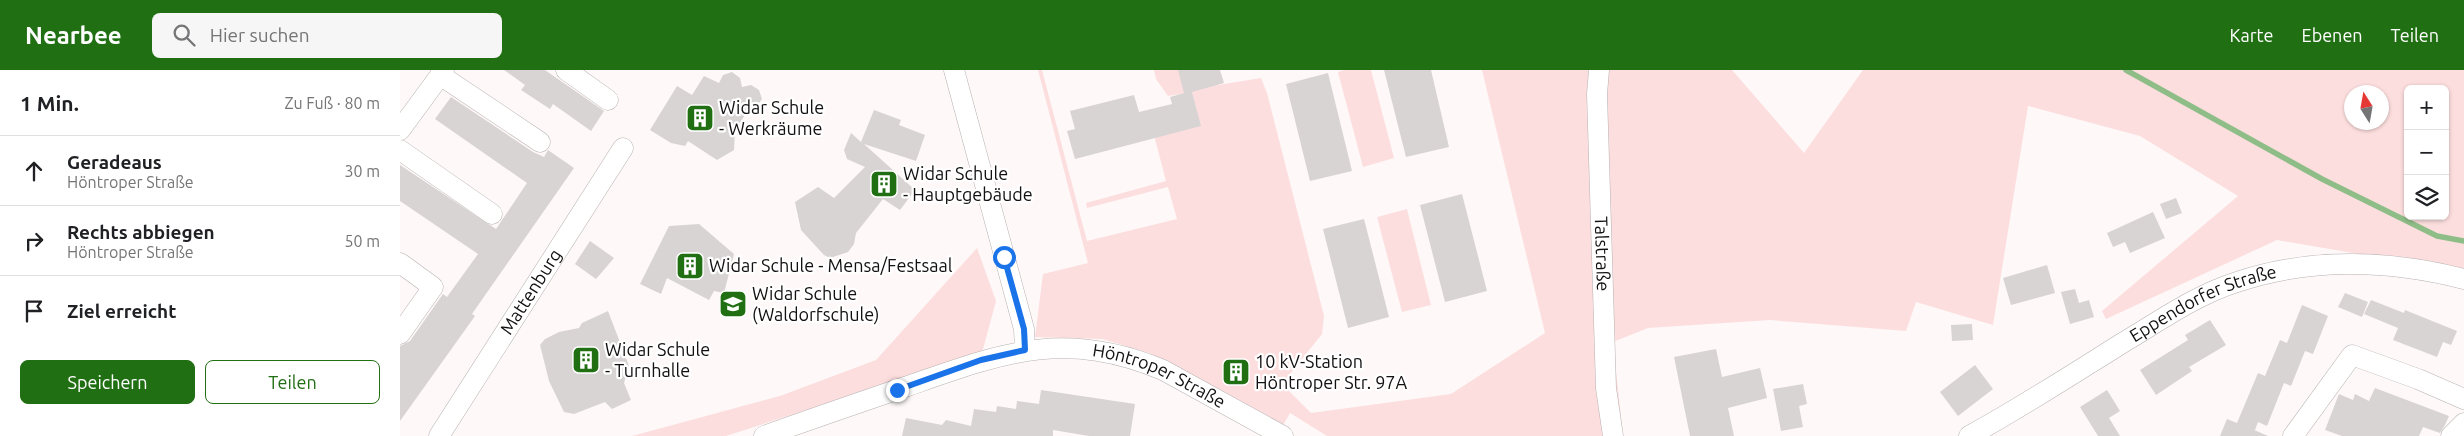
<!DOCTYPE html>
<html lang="de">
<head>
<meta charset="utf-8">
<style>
	:root { --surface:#fff; --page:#f6f6f6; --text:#202124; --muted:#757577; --line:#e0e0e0; --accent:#216f13 }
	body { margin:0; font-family:Ubuntu,sans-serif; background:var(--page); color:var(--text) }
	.controls { position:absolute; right:15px; top:15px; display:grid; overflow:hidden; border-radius:8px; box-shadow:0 1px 4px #0004 }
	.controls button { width:45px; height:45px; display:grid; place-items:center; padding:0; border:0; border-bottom:1px solid var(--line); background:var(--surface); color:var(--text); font:25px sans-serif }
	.compass { position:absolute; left:1944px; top:15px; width:45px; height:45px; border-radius:50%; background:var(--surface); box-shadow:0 1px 4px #0004; rotate:349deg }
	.stop { position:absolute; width:15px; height:15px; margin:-11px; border:4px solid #1a73e8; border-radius:50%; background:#fff }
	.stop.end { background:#1a73e8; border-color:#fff; box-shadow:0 1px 5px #0008 }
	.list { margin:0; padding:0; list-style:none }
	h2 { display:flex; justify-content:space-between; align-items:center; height:65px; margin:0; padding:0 20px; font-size:21px }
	h2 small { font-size:16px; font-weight:400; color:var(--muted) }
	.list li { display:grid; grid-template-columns:32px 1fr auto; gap:15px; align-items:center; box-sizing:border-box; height:70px; padding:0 20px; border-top:1px solid var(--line) }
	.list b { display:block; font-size:19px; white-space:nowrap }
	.list p { margin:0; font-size:16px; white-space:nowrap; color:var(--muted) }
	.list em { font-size:16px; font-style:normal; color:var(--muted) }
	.actions { display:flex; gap:10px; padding:15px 20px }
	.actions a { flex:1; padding:11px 0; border:1px solid var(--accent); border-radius:8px; text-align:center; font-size:18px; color:var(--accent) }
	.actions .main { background:var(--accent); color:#fff }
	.icon { flex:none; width:28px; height:28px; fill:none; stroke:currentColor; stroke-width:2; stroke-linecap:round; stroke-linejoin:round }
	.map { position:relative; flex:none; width:2064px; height:366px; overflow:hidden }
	header { display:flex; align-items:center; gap:30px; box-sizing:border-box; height:70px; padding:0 25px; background:var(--accent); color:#fff }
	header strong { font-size:24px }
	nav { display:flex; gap:28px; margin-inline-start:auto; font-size:18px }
	.search { width:350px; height:45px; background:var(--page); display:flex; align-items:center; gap:12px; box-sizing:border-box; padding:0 18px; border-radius:8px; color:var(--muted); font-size:19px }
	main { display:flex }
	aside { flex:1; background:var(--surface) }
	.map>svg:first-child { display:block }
	.green { fill:#fddede; fill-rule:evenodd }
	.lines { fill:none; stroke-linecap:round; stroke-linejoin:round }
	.stream { stroke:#8fbd87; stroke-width:5.5 }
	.building { fill:#d9d4d4 }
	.minor-casing { stroke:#b7b1b1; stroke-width:21 }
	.minor { stroke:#fff; stroke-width:20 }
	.route { stroke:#1a73e8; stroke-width:6 }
	.labels { text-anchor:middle; stroke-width:4.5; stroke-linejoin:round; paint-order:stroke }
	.poi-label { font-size:18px; fill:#121010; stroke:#fff; text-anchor:start }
	.street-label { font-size:18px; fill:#121010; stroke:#fff }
</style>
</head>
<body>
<header>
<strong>Nearbee</strong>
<div class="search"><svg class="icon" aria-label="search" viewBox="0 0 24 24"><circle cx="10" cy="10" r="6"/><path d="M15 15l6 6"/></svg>Hier suchen</div>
<nav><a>Karte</a><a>Ebenen</a><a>Teilen</a></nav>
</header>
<main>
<aside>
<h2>1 Min.<small>Zu Fuß · 80 m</small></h2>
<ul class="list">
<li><svg class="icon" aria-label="ahead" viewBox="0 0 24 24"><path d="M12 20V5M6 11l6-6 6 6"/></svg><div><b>Geradeaus</b><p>Höntroper Straße</p></div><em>30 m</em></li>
<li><svg class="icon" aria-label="right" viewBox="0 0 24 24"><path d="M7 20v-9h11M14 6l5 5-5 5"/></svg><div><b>Rechts abbiegen</b><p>Höntroper Straße</p></div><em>50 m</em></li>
<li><svg class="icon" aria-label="arrive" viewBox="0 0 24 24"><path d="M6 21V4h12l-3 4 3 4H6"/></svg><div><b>Ziel erreicht</b></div></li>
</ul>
<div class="actions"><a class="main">Speichern</a><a>Teilen</a></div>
</aside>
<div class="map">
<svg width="2064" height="366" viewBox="0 0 2064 366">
	<rect width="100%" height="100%" fill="#fef8f8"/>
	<g class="green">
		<path d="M638,0H642L687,171L777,149L768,117L687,138L686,133L766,111L751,54L800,56L792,22L768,26L756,9L754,0H815L818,15L861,8L867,23L924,246L922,264L882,314L911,343L1051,324L1145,263L1082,0H1332L1404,83L1463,0H2064V202L1877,170L1706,249L1702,241L1838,126L1740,66L1628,36L1593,255L1516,232L1506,261L1370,250L1248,258L1213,272L1223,366H927L890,343L881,359L750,283L702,269L635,267L643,204L688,193ZM2008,19H2045V146H2008ZM1952,22H1982V52H1952Z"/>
		<path d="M944,0H971L994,88L963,97L938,2Z"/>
		<path d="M1007,139L1031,235L1002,242L977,147Z"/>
		<path d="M577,178L596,231L582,283L326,366H232L380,326L476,290Z"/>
	</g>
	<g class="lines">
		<path class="stream" d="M1726,0L1922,109L2037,166L2064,171"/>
	</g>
	<g class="building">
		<path d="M104,0H145L204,41L191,61L153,34L150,39L121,20L125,15Z"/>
		<path d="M778,0H820L824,13L792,22L801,56L675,89L667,61L675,59L670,41L734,25L739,42L772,34L770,27L784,23Z"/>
		<path d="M984,0H1031L1049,77L1006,87Z"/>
		<path d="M332,2L340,8L342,17L351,15L359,20L362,29L356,37L348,40L335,61L334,80L317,90L288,71L285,76L271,73L250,60L277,16L292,25L304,6L319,13L323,5Z"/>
		<path d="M928,3L952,101L910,111L886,14Z"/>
		<path d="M51,27L133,82L144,87L148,80L174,98L72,244L75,246L0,351V276L10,271L43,224L47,227L78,184L0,131V95L96,159L127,113L35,49Z"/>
		<path d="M474,40L501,50L499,55L525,65L516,91L464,74L515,120L500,140L483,129L456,163L454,174L448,182L430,188L424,185L401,160L395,132L418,117L434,128L465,97L447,89L444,80L451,63L461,72Z"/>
		<path d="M1062,124L1087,221L1045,232L1020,135Z"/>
		<path d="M1776,128L1782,143L1766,149L1760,134Z"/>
		<path d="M1753,142L1765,168L1730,183L1725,172L1713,177L1707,163Z"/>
		<path d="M964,149L989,247L948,258L923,159Z"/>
		<path d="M299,154L334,184L324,223L314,221L309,230L267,208L261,224L240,214L269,156Z"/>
		<path d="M190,171L214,188L196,209L175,194Z"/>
		<path d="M1647,195L1655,223L1611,235L1603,208Z"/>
		<path d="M1675,219L1679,233L1689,230L1694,247L1670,254L1661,222Z"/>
		<path d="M1945,223L1968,232L1962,247L1938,237Z"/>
		<path d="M1971,230L2004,243L2005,240L2057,261L2051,275L2043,272L2037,287L1993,270L1998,258L1964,244Z"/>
		<path d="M1902,235L1928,246L1913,284L1905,281L1891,316L1884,313L1867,356L1858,352L1855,360L1852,359L1868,366H1820L1827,349L1837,353L1858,303L1865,306L1880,270L1887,273Z"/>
		<path d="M208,241L229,296L224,313L231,330L212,339L205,332L174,344L164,342L149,311L140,275L145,269L159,262L179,258L182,253Z"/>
		<path d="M1810,250L1826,275L1789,297L1792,301L1756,325L1740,300L1788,270L1785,265Z"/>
		<path d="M1572,254L1573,270L1552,271L1551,255Z"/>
		<path d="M1316,279L1322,307L1360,298L1367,328L1328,338L1334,366H1290L1274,287Z"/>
		<path d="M1575,295L1593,319L1558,346L1540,322Z"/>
		<path d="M1403,314L1407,334L1399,336L1403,357L1381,361L1373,319Z"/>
		<path d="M1975,318L2049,346L2045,355L2040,363L2023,357L2019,366H1942L1925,360L1939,324L1953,330L1955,324L1969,331Z"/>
		<path d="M641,320L735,334L730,366H689L653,360V366H502L506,348L542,355L546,350L571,356L574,339L596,342L597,336L616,339L617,331L639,334Z"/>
		<path d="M1707,320L1720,341L1709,348L1720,366H1698L1680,337Z"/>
	</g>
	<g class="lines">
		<defs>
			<g id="minor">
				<path d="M166,0L208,30"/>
				<path d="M554,0L624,259L625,280"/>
				<path id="s1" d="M1199,0L1197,24L1206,318L1213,366"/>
				<path d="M40,5L140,72"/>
				<path d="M0,60L44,0"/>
				<path d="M0,80L92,144"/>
				<path d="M0,193L33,217L0,264"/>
				<path id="s2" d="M39,366L223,78"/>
				<path id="s3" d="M364,366C411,349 458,333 505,317C600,284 663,258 763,300L883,366"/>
				<path id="s4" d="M1569,366C1622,337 1673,304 1724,272C1761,250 1796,225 1837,212C1912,187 1989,190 2064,209"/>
				<path d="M1893,366L1952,285L2018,309L2064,329"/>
				<path d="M2051,366L2064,353"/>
			</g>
		</defs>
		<use href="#minor" class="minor-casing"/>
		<use href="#minor" class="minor"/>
	</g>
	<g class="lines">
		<path class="route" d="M497,320L581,290L625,280L624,259L604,187"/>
	</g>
	<defs>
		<symbol id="building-square" viewBox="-11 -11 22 22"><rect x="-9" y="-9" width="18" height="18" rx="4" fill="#216f13" stroke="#fff"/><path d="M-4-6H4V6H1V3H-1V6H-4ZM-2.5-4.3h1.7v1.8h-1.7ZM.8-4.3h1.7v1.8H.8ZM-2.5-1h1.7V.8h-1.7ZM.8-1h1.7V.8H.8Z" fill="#fff"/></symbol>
		<symbol id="school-square" viewBox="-11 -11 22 22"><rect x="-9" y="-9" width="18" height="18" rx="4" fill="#216f13" stroke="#fff"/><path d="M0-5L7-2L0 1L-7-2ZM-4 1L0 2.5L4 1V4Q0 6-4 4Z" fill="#fff"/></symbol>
	</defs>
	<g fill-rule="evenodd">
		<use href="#building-square" x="284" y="32" width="32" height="32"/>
		<use href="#building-square" x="468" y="98" width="32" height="32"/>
		<use href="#building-square" x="274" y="180" width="32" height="32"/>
		<use href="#school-square" x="317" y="218" width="32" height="32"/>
		<use href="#building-square" x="170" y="274" width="32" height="32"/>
		<use href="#building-square" x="820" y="286" width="32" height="32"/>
	</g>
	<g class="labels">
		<g class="poi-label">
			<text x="319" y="44">Widar Schule<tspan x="319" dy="21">- Werkräume</tspan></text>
			<text x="503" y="110">Widar Schule<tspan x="503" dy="21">- Hauptgebäude</tspan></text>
			<text x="309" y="202">Widar Schule - Mensa/Festsaal</text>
			<text x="352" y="230">Widar Schule<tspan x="352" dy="21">(Waldorfschule)</tspan></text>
			<text x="205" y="286">Widar Schule<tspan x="205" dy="21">- Turnhalle</tspan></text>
			<text x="855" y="298">10 kV-Station<tspan x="855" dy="21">Höntroper Str. 97A</tspan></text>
		</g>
		<g class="street-label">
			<text dy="6" stroke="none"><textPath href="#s1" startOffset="184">Talstraße</textPath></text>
			<text dy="6" stroke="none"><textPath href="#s2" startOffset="171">Mattenburg</textPath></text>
			<text dy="6" stroke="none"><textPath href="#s4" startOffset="270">Eppendorfer Straße</textPath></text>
			<text dy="6" stroke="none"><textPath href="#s3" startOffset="414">Höntroper Straße</textPath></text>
		</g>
	</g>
</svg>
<div class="controls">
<button>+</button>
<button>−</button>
<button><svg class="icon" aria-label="layers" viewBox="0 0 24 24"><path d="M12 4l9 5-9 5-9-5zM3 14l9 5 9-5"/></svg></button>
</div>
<svg class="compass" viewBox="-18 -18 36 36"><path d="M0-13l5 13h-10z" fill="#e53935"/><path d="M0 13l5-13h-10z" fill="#757577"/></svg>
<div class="stop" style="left:604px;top:187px"></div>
<div class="stop end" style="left:497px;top:320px"></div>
</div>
</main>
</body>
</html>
